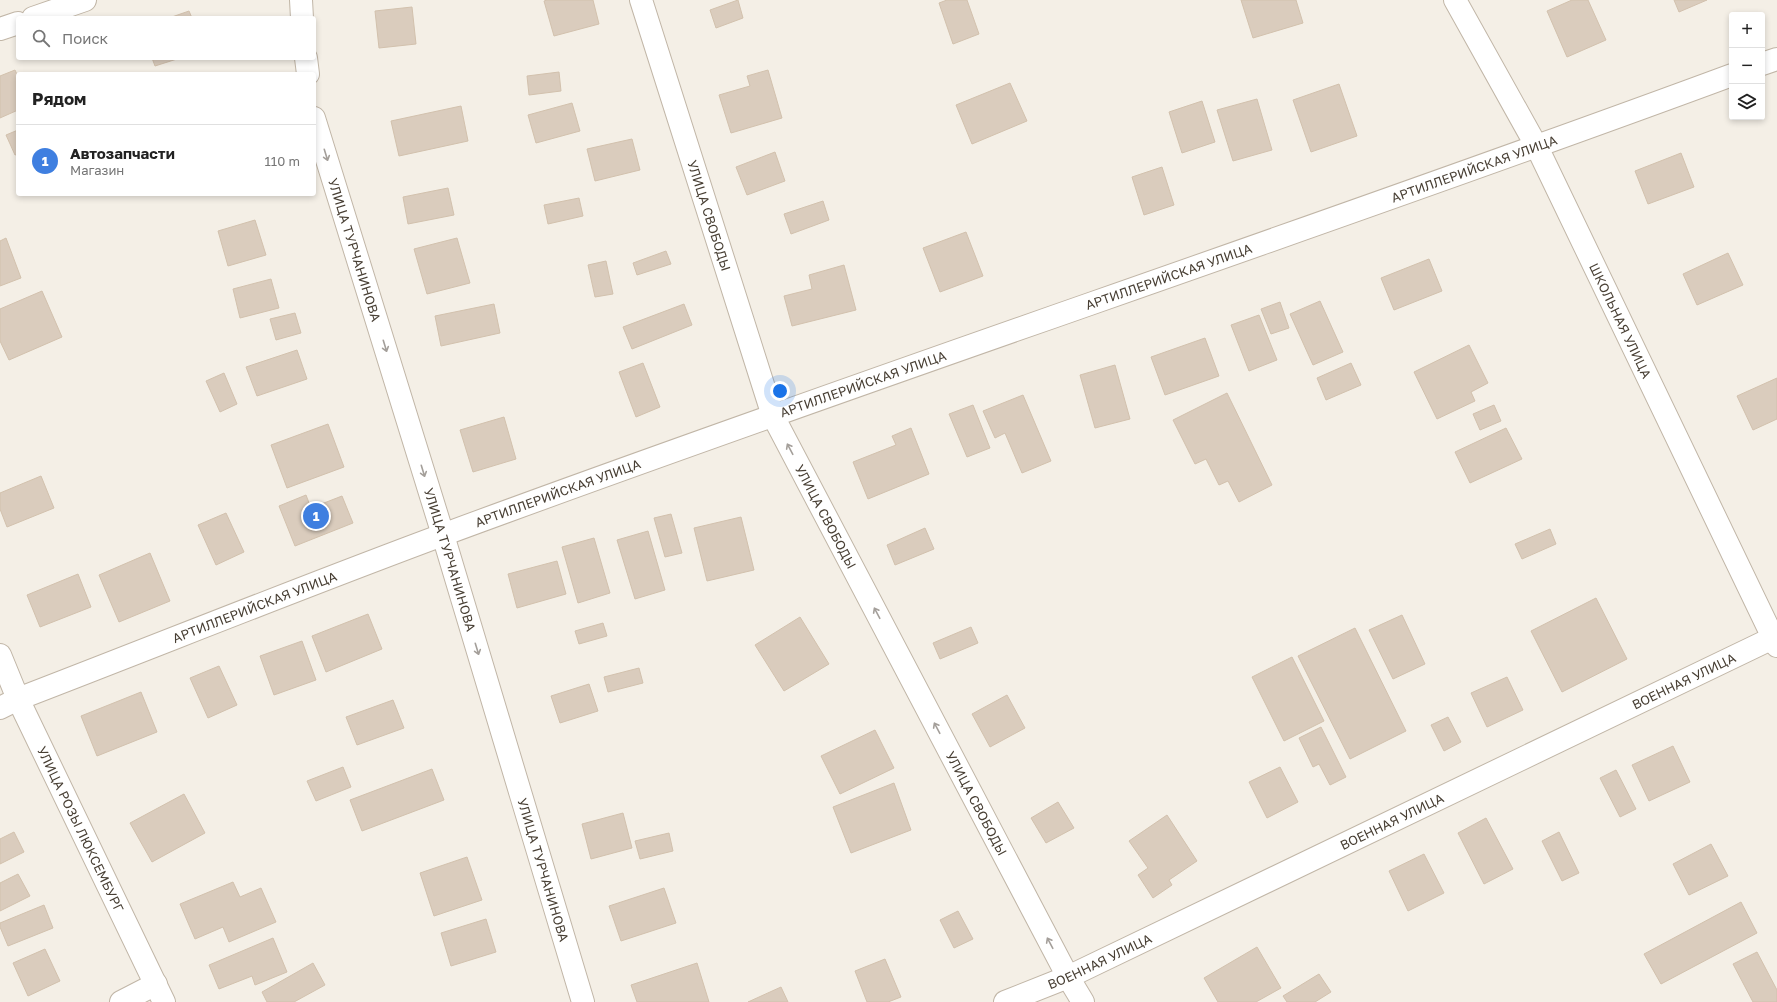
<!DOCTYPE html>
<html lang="ru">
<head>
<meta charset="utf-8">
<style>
	:root { --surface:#fff; --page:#f2f2f2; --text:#222; --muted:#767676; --line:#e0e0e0; --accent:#1a73e8 }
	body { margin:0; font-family:"Golos Text",sans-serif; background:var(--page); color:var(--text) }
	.controls { position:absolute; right:12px; top:12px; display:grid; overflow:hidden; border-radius:4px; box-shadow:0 2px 6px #0003 }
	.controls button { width:36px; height:36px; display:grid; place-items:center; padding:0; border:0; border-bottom:1px solid var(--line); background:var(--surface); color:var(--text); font:20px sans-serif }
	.you { position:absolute; left:780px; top:391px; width:14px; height:14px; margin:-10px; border:3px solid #fff; border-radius:50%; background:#1a73e8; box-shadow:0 0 0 6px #1a73e833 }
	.badge { display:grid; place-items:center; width:26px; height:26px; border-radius:50%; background:var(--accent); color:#fff; font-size:13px; font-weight:700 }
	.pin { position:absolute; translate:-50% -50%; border:2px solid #fff; box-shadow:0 1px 4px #0006 }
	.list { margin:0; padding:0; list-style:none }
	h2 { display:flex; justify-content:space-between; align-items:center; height:52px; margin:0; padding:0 16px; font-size:17px }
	h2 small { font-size:13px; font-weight:400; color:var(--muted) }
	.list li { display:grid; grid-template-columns:26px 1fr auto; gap:12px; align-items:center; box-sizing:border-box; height:72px; padding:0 16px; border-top:1px solid var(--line) }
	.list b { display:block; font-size:15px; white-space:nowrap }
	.list p { margin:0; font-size:13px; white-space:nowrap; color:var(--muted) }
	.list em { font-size:13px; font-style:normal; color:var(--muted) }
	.icon { flex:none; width:22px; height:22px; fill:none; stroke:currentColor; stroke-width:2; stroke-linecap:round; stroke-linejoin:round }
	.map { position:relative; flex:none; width:1777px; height:1002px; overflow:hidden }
	.search { position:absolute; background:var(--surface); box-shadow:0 2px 6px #0003; left:16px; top:16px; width:300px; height:44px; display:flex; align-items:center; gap:10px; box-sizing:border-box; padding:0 14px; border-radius:4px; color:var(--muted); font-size:15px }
	.panel { position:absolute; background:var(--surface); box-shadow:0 2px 6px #0003; left:16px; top:72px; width:300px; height:124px; border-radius:4px }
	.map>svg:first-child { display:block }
	.building { fill:#daccbd; stroke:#d2c1ad }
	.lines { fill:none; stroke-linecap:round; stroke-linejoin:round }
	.minor-casing { stroke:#c1b6a7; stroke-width:24 }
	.tertiary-casing { stroke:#c1b6a7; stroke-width:24 }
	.minor { stroke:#fff; stroke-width:22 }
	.tertiary { stroke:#fff; stroke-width:22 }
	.oneway { stroke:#a49f9a }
	.labels { text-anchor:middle; stroke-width:4; stroke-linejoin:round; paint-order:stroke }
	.street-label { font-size:13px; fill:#483f34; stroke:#fff }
</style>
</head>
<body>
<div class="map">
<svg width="1777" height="1002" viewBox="0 0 1777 1002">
	<rect width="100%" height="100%" fill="#f4efe6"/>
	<g class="building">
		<path d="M547,0H593L599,24L554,36L544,1Z"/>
		<path d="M738,0L743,18L716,28L710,10Z"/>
		<path d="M947,0H967L979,34L953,44L939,3Z"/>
		<path d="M1241,0H1296L1303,23L1253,38Z"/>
		<path d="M1572,0H1588L1606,40L1567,57L1547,11Z"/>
		<path d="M1674,0H1707L1679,12Z"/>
		<path d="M412,7L416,44L379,48L375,11Z"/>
		<path d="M189,11L192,18H169Z"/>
		<path d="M152,58H180L155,66Z"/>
		<path d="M15,70L18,77V110L0,118V76Z"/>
		<path d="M768,70L782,118L731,133L719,95L750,86L747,76Z"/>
		<path d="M559,72L561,91L529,95L527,76Z"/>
		<path d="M1010,83L1027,121L972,144L956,105Z"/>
		<path d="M1339,84L1357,136L1311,152L1293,100Z"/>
		<path d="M1257,99L1272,150L1233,161L1217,110Z"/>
		<path d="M1202,101L1215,142L1182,153L1169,112Z"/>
		<path d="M572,103L580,131L536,143L528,115Z"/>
		<path d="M461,106L468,141L399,156L391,121Z"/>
		<path d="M18,130V154L15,155L6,135Z"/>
		<path d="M632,139L640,170L595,181L587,149Z"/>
		<path d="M775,152L785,181L747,195L736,167Z"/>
		<path d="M1681,153L1694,187L1648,204L1635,171Z"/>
		<path d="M1162,167L1174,205L1144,215L1132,177Z"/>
		<path d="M448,188L454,215L408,224L403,197Z"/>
		<path d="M579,198L583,216L548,224L544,205Z"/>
		<path d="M823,201L829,220L791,234L784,214Z"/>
		<path d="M255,220L266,255L228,266L218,231Z"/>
		<path d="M966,232L983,276L940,292L923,248Z"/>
		<path d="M6,238L21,278L0,286V241Z"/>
		<path d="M457,238L470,283L427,294L414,249Z"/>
		<path d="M666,251L671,264L637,275L633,263Z"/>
		<path d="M1728,253L1743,285L1697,305L1683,274Z"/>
		<path d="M1429,259L1442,291L1394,310L1381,278Z"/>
		<path d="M606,261L613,294L595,297L588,265Z"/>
		<path d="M844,265L856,310L792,326L784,296L812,289L809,275Z"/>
		<path d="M271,279L279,308L240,318L233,289Z"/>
		<path d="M42,291L62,337L9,360L0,341V309Z"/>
		<path d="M1320,301L1343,352L1313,365L1290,314Z"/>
		<path d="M1280,302L1289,328L1271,334L1261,309Z"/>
		<path d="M494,304L500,333L441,346L435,316Z"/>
		<path d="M684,304L692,325L632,349L623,327Z"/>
		<path d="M295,313L301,333L276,340L270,319Z"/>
		<path d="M1259,315L1277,360L1249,371L1231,325Z"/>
		<path d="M1205,338L1219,376L1165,395L1151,357Z"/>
		<path d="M1469,345L1488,383L1471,392L1475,401L1437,419L1414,372Z"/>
		<path d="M297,350L307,379L257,396L246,367Z"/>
		<path d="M643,363L660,407L636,417L619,372Z"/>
		<path d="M1351,363L1361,385L1326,400L1317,378Z"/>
		<path d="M1115,365L1130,419L1095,428L1080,375Z"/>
		<path d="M224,373L237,404L220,412L206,381Z"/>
		<path d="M1777,378V419L1753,430L1737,396Z"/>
		<path d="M1227,393L1272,485L1239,502L1228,481L1219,485L1206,459L1195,464L1173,420Z"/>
		<path d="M1023,395L1051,461L1022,473L1005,433L995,438L983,411Z"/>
		<path d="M973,405L990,448L967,457L949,414Z"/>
		<path d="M1494,405L1501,421L1480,430L1473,414Z"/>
		<path d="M504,417L516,459L473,472L460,430Z"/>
		<path d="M328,424L344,467L287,488L271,445Z"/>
		<path d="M911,428L929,474L868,499L853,462L896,445L892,436Z"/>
		<path d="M1506,428L1522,459L1470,483L1455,452Z"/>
		<path d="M41,476L54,508L7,527L0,509V493Z"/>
		<path d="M306,495L311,508L342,496L353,523L295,546L279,506Z"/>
		<path d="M226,513L244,552L216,565L198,525Z"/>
		<path d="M671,514L682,553L665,557L654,518Z"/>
		<path d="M741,517L754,570L707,581L694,528Z"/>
		<path d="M925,528L934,549L895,565L887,545Z"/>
		<path d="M1550,529L1556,544L1522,559L1515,544Z"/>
		<path d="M648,531L665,590L635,599L617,540Z"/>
		<path d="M594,538L610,593L578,603L562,547Z"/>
		<path d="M150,553L170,601L119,622L99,575Z"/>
		<path d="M557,561L566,594L517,608L508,574Z"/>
		<path d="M78,574L91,607L40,627L27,595Z"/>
		<path d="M1596,598L1627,659L1562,692L1531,631Z"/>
		<path d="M368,614L382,649L326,672L312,636Z"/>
		<path d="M1402,615L1425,664L1393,679L1369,630Z"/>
		<path d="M800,617L829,664L784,691L755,645Z"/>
		<path d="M603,623L607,636L579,644L575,631Z"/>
		<path d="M971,627L978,643L940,659L933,643Z"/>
		<path d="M1355,628L1406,731L1350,759L1298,656Z"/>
		<path d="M302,641L316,680L274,695L260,656Z"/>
		<path d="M1292,657L1324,721L1284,741L1252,677Z"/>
		<path d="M219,666L237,705L208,718L190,678Z"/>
		<path d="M639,668L643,683L608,692L604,677Z"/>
		<path d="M1507,677L1523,710L1487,727L1471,693Z"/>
		<path d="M589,684L598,711L560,723L551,696Z"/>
		<path d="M141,692L157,732L97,756L81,716Z"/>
		<path d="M1007,695L1025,728L990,747L972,714Z"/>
		<path d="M393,700L404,728L357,745L346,717Z"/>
		<path d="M1448,717L1461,742L1444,751L1431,725Z"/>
		<path d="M1321,727L1346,777L1330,785L1319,764L1313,767L1299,738Z"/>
		<path d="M875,730L894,768L840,794L821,756Z"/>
		<path d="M1673,746L1690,782L1649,801L1632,765Z"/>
		<path d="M343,767L351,787L316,801L307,781Z"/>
		<path d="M1280,767L1298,802L1267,818L1249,782Z"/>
		<path d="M432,769L444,800L362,831L350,800Z"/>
		<path d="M1616,770L1636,809L1620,817L1600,778Z"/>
		<path d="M894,783L911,830L851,853L833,807Z"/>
		<path d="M184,794L205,833L152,862L130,823Z"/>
		<path d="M1058,802L1074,828L1046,843L1031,818Z"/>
		<path d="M623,813L632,848L591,859L582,824Z"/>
		<path d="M1167,815L1197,861L1169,880L1172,885L1153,898L1138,875L1148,868L1129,841Z"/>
		<path d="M1486,818L1513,869L1484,884L1458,833Z"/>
		<path d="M14,832L24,852L0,864V839Z"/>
		<path d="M1559,832L1579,873L1562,881L1542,841Z"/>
		<path d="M669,833L673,851L640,859L635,841Z"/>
		<path d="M1711,844L1728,876L1689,895L1673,864Z"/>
		<path d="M1424,854L1444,893L1408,911L1389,871Z"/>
		<path d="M467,857L482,900L434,916L420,873Z"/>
		<path d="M18,874L30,896L0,911V883Z"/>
		<path d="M233,882L240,897L261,888L276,922L229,942L223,927L195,939L180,904Z"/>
		<path d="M664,888L676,923L621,941L609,906Z"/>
		<path d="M1741,902L1757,933L1661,984L1644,954Z"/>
		<path d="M44,905L53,928L8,946L0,927V923Z"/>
		<path d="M958,911L973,939L954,948L940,920Z"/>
		<path d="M486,919L496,952L451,966L441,933Z"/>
		<path d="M273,938L287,972L255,985L252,976L219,989L209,965Z"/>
		<path d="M1257,947L1281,988L1256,1002H1218L1204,978Z"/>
		<path d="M45,949L60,981L28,996L13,963Z"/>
		<path d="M1757,952L1777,990V1002H1753L1733,964Z"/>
		<path d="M885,959L901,997L888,1002H867L855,971Z"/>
		<path d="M313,963L325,985L294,1002H267L262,992Z"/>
		<path d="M697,963L709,1002H637L631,985Z"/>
		<path d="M1319,974L1331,992L1315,1002H1287L1283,996Z"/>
		<path d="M781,987L788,1002H748Z"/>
	</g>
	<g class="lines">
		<defs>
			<g id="minor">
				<path id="s1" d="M1455,0L1537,147L1777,646"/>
				<path d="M33,18L85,0"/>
				<path d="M0,29L18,23"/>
				<path d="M1762,64L1777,59"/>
				<path id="s2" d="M0,655L18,699L164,1002"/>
				<path id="s3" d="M0,708L18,699C161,644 302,587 445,534C872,376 1305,233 1732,75"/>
				<path d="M121,1002L156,984"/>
				<path id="s4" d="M1005,1002L1068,977L1777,636"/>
			</g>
			<g id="tertiary">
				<path d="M301,0L302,18"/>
				<path id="s5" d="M641,0L773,416L1068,977L1083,1002"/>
				<path d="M306,58L308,74"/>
				<path id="s6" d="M314,118L443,535L583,1002"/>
			</g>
		</defs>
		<use href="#minor" class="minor-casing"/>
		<use href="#tertiary" class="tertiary-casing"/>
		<use href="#minor" class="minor"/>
		<use href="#tertiary" class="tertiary"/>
	</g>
	<defs><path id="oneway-shaft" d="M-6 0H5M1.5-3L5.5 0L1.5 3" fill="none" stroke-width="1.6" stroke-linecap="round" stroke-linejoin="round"/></defs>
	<g class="oneway">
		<use href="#oneway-shaft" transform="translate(326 155) rotate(73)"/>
		<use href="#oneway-shaft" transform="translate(385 346) rotate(73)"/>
		<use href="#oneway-shaft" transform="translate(790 449) rotate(-118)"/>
		<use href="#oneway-shaft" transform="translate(423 471) rotate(73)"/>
		<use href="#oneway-shaft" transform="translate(877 613) rotate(-118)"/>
		<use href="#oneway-shaft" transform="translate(477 649) rotate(73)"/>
		<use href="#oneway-shaft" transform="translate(937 728) rotate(-118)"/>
		<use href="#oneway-shaft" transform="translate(1050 943) rotate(-118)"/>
	</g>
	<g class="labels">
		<g class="street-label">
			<text dy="5" stroke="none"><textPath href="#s3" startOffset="1570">АРТИЛЛЕРИЙСКАЯ УЛИЦА</textPath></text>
			<text dy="5" stroke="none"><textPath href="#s5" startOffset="226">УЛИЦА СВОБОДЫ</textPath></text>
			<text dy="5" stroke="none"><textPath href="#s6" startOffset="138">УЛИЦА ТУРЧАНИНОВА</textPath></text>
			<text dy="5" stroke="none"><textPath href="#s3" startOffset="1246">АРТИЛЛЕРИЙСКАЯ УЛИЦА</textPath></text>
			<text dy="5" stroke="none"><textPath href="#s1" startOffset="361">ШКОЛЬНАЯ УЛИЦА</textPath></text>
			<text dy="5" stroke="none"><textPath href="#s3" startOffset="922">АРТИЛЛЕРИЙСКАЯ УЛИЦА</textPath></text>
			<text dy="5" stroke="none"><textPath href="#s3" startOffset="598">АРТИЛЛЕРИЙСКАЯ УЛИЦА</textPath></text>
			<text dy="5" stroke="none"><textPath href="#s5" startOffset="550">УЛИЦА СВОБОДЫ</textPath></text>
			<text dy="5" stroke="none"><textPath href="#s6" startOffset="462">УЛИЦА ТУРЧАНИНОВА</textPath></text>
			<text dy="5" stroke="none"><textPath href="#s3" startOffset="274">АРТИЛЛЕРИЙСКАЯ УЛИЦА</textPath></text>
			<text dy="5" stroke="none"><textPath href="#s4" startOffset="751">ВОЕННАЯ УЛИЦА</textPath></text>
			<text dy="5" stroke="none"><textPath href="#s5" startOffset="874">УЛИЦА СВОБОДЫ</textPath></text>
			<text dy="5" stroke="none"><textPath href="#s4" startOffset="427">ВОЕННАЯ УЛИЦА</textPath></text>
			<text dy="5" stroke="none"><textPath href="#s2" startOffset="192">УЛИЦА РОЗЫ ЛЮКСЕМБУРГ</textPath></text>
			<text dy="5" stroke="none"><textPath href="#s6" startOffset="786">УЛИЦА ТУРЧАНИНОВА</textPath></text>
			<text dy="5" stroke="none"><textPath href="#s4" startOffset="103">ВОЕННАЯ УЛИЦА</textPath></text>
		</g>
	</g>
</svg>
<div class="controls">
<button>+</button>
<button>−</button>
<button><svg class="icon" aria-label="layers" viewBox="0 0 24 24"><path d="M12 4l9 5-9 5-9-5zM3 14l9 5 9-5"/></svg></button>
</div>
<div class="you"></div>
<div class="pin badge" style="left:316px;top:516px;background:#3f7fe0">1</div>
<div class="search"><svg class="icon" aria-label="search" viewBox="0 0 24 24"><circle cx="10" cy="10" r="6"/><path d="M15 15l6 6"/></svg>Поиск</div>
<section class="panel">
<h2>Рядом<small></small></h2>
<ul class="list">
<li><span class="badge" style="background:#3f7fe0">1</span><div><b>Автозапчасти</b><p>Магазин</p></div><em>110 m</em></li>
</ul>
</section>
</div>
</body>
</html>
